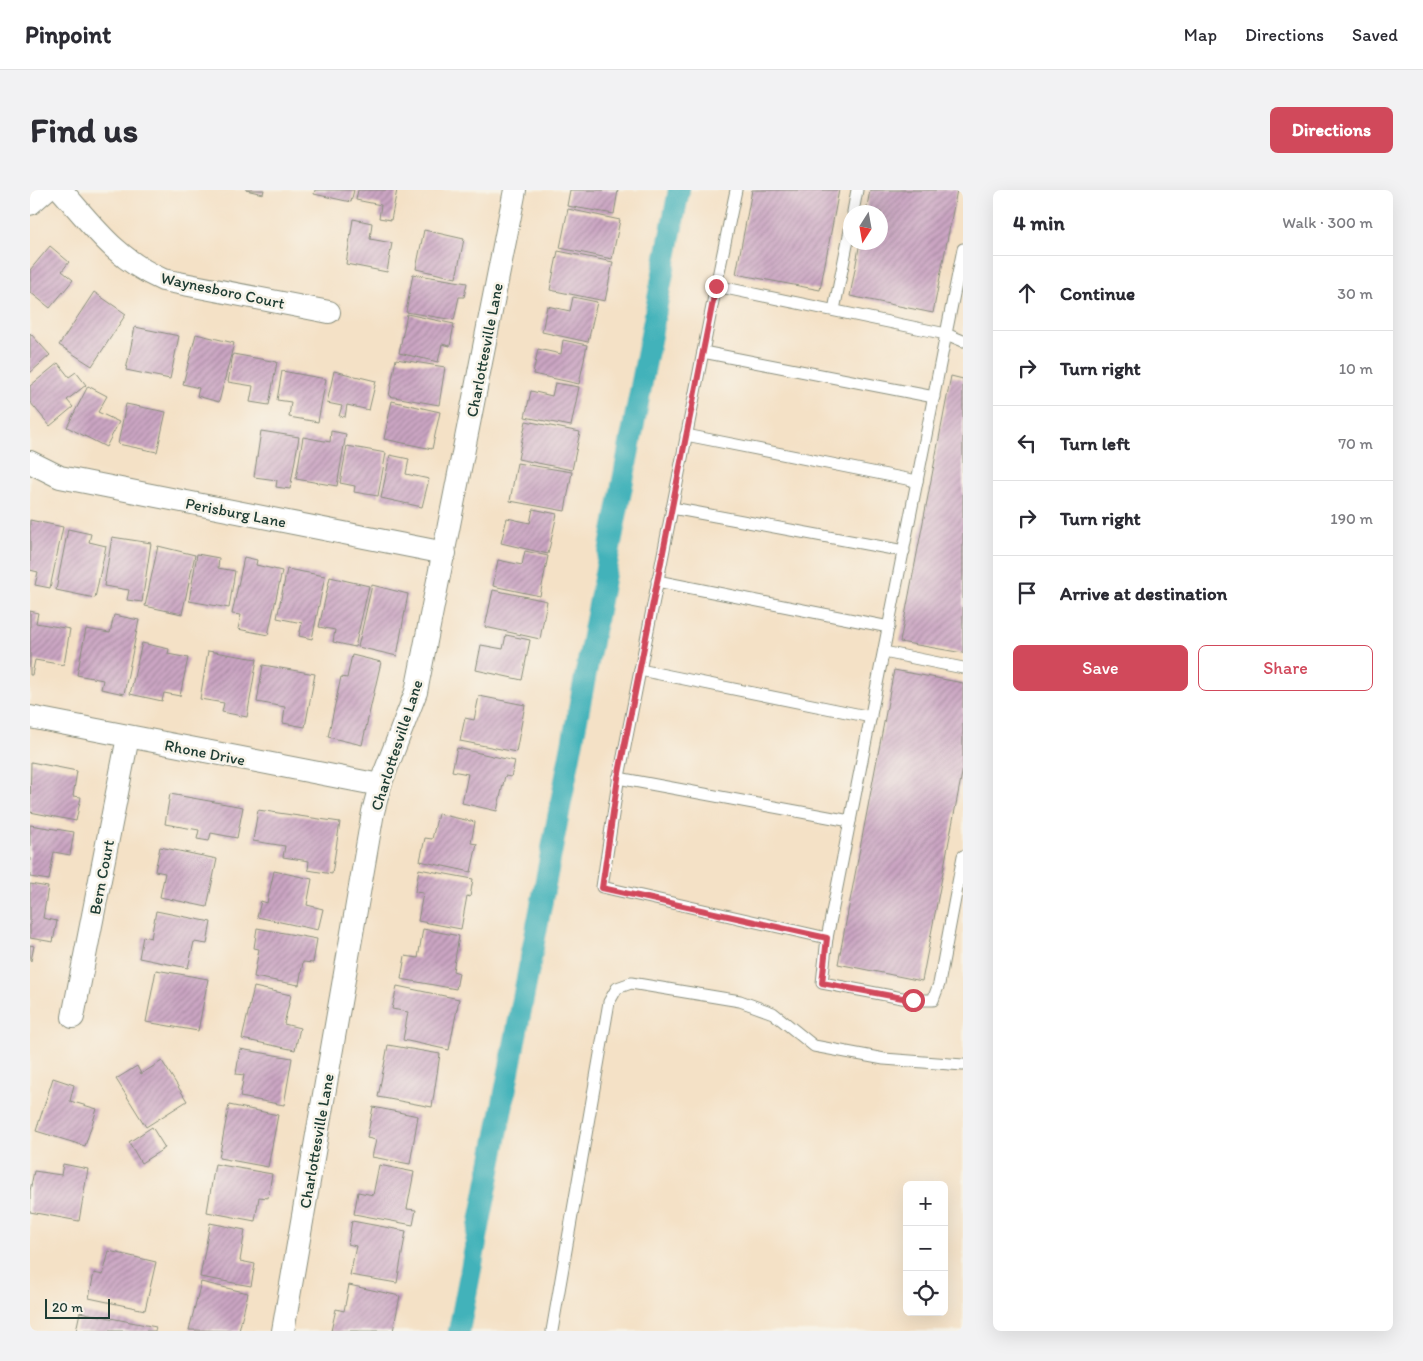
<!DOCTYPE html>
<html lang="en">
<head>
<meta charset="utf-8">
<style>
	:root { --surface:#fff; --page:#f2f2f3; --text:#2b2b33; --muted:#7c7c81; --line:#e1e1e2; --accent:#d1495b }
	body { margin:0; font-family:Itim,sans-serif; background:var(--page); color:var(--text) }
	.controls { position:absolute; right:15px; bottom:15px; display:grid; overflow:hidden; border-radius:8px; box-shadow:0 5px 20px #0002 }
	.controls button { width:45px; height:45px; display:grid; place-items:center; padding:0; border:0; border-bottom:1px solid var(--line); background:var(--surface); color:var(--text); font:25px sans-serif }
	.compass { position:absolute; left:813px; top:15px; width:45px; height:45px; border-radius:50%; background:var(--surface); box-shadow:0 5px 20px #0002; rotate:191deg }
	.scale { position:absolute; left:15px; bottom:12px; width:65px; box-sizing:border-box; padding-left:5px; border:2px solid #1f3d34; border-top:0; font-size:14px; line-height:18px; white-space:nowrap; color:#1f3d34; -webkit-text-stroke:4px #f7f3e8; paint-order:stroke }
	.stop { position:absolute; width:15px; height:15px; margin:-11px; border:4px solid #d1495b; border-radius:50%; background:#fff }
	.stop.end { background:#d1495b; border-color:#fff; box-shadow:0 1px 5px #0008 }
	.list { margin:0; padding:0; list-style:none }
	h2 { display:flex; justify-content:space-between; align-items:center; height:65px; margin:0; padding:0 20px; font-size:21px }
	h2 small { font-size:16px; font-weight:400; color:var(--muted) }
	.list li { display:grid; grid-template-columns:32px 1fr auto; gap:15px; align-items:center; box-sizing:border-box; height:75px; padding:0 20px; border-top:1px solid var(--line) }
	.list b { display:block; font-size:19px; white-space:nowrap }
	.list em { font-size:16px; font-style:normal; color:var(--muted) }
	.actions { display:flex; gap:10px; padding:15px 20px }
	.actions a { flex:1; padding:11px 0; border:1px solid var(--accent); border-radius:8px; text-align:center; font-size:18px; color:var(--accent) }
	.actions .main { background:var(--accent); color:#fff }
	.icon { flex:none; width:28px; height:28px; fill:none; stroke:currentColor; stroke-width:2; stroke-linecap:round; stroke-linejoin:round }
	.map { position:relative; flex:none; width:933px; height:1141px; overflow:hidden; border-radius:8px }
	header { display:flex; align-items:center; gap:30px; box-sizing:border-box; height:70px; padding:0 25px; background:var(--surface); border-bottom:1px solid var(--line) }
	header strong { font-size:24px }
	nav { display:flex; gap:28px; margin-inline-start:auto; font-size:18px }
	.intro { display:flex; align-items:center; justify-content:space-between; box-sizing:border-box; height:120px; padding:0 30px }
	h1 { margin:0; font-size:35px }
	.button { padding:12px 22px; border-radius:8px; background:var(--accent); color:#fff; font-size:18px; font-weight:700 }
	main { display:flex; gap:30px; padding:0 30px }
	aside { flex:1; background:var(--surface); border-radius:8px; box-shadow:0 5px 20px #0002 }
	.map>svg:first-child { display:block }
	.lines { fill:none; stroke-linecap:round; stroke-linejoin:round }
	.canal { stroke:#42b2ba; stroke-width:22 }
	.building { fill:url(#building-hatch) }
	.lane-casing { stroke:#8a8f7d; stroke-width:13 }
	.street-casing { stroke:#8a8f7d; stroke-width:24 }
	.lane { stroke:#fff; stroke-width:11 }
	.street { stroke:#fff; stroke-width:22 }
	.route { stroke:#d1495b; stroke-width:6 }
	.labels { text-anchor:middle; stroke-width:5; stroke-linejoin:round; paint-order:stroke }
	.street-label { font-size:16px; fill:#1f3d34; stroke:#f7f3e8 }
</style>
</head>
<body>
<header>
<strong>Pinpoint</strong>
<nav><a>Map</a><a>Directions</a><a>Saved</a></nav>
</header>
<div class="intro"><h1>Find us</h1><a class="button">Directions</a></div>
<main>
<div class="map">
<svg width="933" height="1141" viewBox="0 0 933 1141">
	<defs>
		<pattern id="building-hatch" width="6" height="6" patternUnits="userSpaceOnUse" patternTransform="scale(1.25)"><rect width="6" height="6" fill="#cba5c3"/><path d="M-1 1l2-2M0 6l6-6M5 7l2-2" fill="none" stroke="#a4889f"/></pattern>
	</defs>
	<rect width="100%" height="100%" fill="#f7f3e8"/>
	<filter id="ink" filterUnits="userSpaceOnUse"><feTurbulence type="fractalNoise" baseFrequency=".02" numOctaves="2"/><feDisplacementMap in="SourceGraphic" scale="10" xChannelSelector="R" yChannelSelector="G"/><feConvolveMatrix kernelMatrix="1 2 1 2 8 2 1 2 1" color-interpolation-filters="sRGB"/></filter>
	<filter id="wash" filterUnits="userSpaceOnUse"><feTurbulence type="fractalNoise" baseFrequency=".0096" numOctaves="4" result="noise"/><feDisplacementMap in="SourceGraphic" scale="20" xChannelSelector="R" yChannelSelector="G"/><feGaussianBlur stdDeviation="1.12" result="paint"/><feColorMatrix in="noise" values="0 0 0 0 0 0 0 0 0 0 0 0 0 0 0 0 0 1.4 0 .05"/><feComposite in="paint" operator="in"/></filter>
	<g filter="url(#wash)">
		<rect width="100%" height="100%" fill="#f4e1c6"/>
		<g class="lines">
			<path class="canal" d="M429,1141L649,0"/>
		</g>
		<g id="blocks">
			<g class="building">
				<path d="M216,0H234L233,4Z"/>
				<path d="M285,0H324L321,12L284,4Z"/>
				<path d="M328,0H367L361,30L349,28L351,15L326,10Z"/>
				<path d="M540,0H588L584,24L537,16Z"/>
				<path d="M722,0H809L790,100L706,84Z"/>
				<path d="M840,0H927L903,123L820,106L830,52H851V22H836Z"/>
				<path d="M538,19L590,30L582,69L530,58Z"/>
				<path d="M323,29L342,33L340,49L362,53L357,82L316,74Z"/>
				<path d="M394,40L434,49L426,88L386,79Z"/>
				<path d="M20,56L39,72L32,81L43,90L20,118L0,102V80Z"/>
				<path d="M528,61L583,72L575,111L520,100Z"/>
				<path d="M383,84L437,93L434,107H429L424,130L376,122Z"/>
				<path d="M64,102L96,124L62,176L29,155Z"/>
				<path d="M543,107L567,112L558,152L512,142L517,116L540,121Z"/>
				<path d="M377,124L424,134L420,156L412,154L408,172L369,163Z"/>
				<path d="M105,137L149,146L140,189L96,180Z"/>
				<path d="M0,143L20,165L0,183Z"/>
				<path d="M166,144L204,153L189,212L167,206L169,198L153,194Z"/>
				<path d="M533,150L557,155L549,194L503,184L508,159L531,164Z"/>
				<path d="M203,164L247,172L239,215L220,212L223,196L198,192Z"/>
				<path d="M366,169L415,177L409,215L359,206Z"/>
				<path d="M28,173L39,187L46,182L56,195L37,210L43,217L20,236L0,212V196Z"/>
				<path d="M252,181L296,189L288,232L259,227L261,212L247,210Z"/>
				<path d="M304,181L346,191L339,220L317,215L315,227L309,226L312,216L297,213Z"/>
				<path d="M921,186L933,189V463L870,452Z"/>
				<path d="M525,193L549,197L541,236L495,227L501,201L522,206Z"/>
				<path d="M58,196L77,206L68,222L89,232L76,257L37,237Z"/>
				<path d="M362,211L410,222L402,259L354,249Z"/>
				<path d="M96,214L136,222L127,262L88,254Z"/>
				<path d="M496,231L550,242L542,280L488,269Z"/>
				<path d="M231,241L269,247L260,299L246,297L247,290L224,287Z"/>
				<path d="M301,241L316,244L307,296L266,289L273,247L300,252Z"/>
				<path d="M317,256L356,263L348,306L324,302L325,296L310,293Z"/>
				<path d="M360,265L379,269L376,284L399,289L392,317L351,308Z"/>
				<path d="M487,273L542,282L535,321L480,311Z"/>
				<path d="M503,319L527,324L518,364L471,353L477,328L500,333Z"/>
				<path d="M0,330L33,337L20,398L5,395L8,382L0,380Z"/>
				<path d="M38,339L61,344L59,352L76,356L65,408L26,400Z"/>
				<path d="M82,347L121,353L112,412L97,410L99,400L74,396Z"/>
				<path d="M128,356L165,365L152,424L115,416Z"/>
				<path d="M495,361L518,366L510,406L463,396L468,370L492,375Z"/>
				<path d="M167,364L189,368L188,378L205,381L199,418L159,411Z"/>
				<path d="M214,367L227,370L226,375L252,381L238,445L208,439L211,425L202,424Z"/>
				<path d="M257,379L295,386L282,449L269,446L272,433L247,428Z"/>
				<path d="M300,387L339,396L325,457L303,452L305,440L289,437Z"/>
				<path d="M342,395L378,404L367,466L328,457Z"/>
				<path d="M463,400L517,411L510,449L455,437Z"/>
				<path d="M0,421L8,423L6,433L40,439L34,475L5,470L2,485H0Z"/>
				<path d="M84,425L109,430L94,504L71,499L73,490L47,485L56,439L80,443Z"/>
				<path d="M476,445L500,450L492,490L446,480L451,455L473,459Z"/>
				<path d="M112,453L139,459L138,464L158,468L150,506L134,503L132,511L100,504Z"/>
				<path d="M178,461L227,469L217,527L192,522L194,513L170,509Z"/>
				<path d="M322,465L351,472L332,555L298,547L311,487L317,488Z"/>
				<path d="M233,475L285,484L275,537L253,533L255,517L227,512Z"/>
				<path d="M864,480L933,493V578L892,791L808,774Z"/>
				<path d="M449,506L495,515L486,562L430,551L435,528L444,530Z"/>
				<path d="M427,558L485,571L481,587L475,586L467,621L432,613L438,584L422,581Z"/>
				<path d="M1,572L47,581L43,606L51,607L46,631L0,622Z"/>
				<path d="M140,604L213,617L207,648L181,643L179,651L167,649L169,640L135,634Z"/>
				<path d="M228,620L310,632L302,684L278,680L279,671L253,667L255,656L223,651Z"/>
				<path d="M408,624L445,632L441,653L447,654L441,682L390,671L395,648L402,649Z"/>
				<path d="M0,635L44,642L40,665L24,662L19,690L0,687Z"/>
				<path d="M130,657L187,669L177,717L130,707L135,683L125,681Z"/>
				<path d="M389,679L443,689L440,707L437,706L431,739L388,731L393,703L385,702Z"/>
				<path d="M244,681L282,689L277,715L293,719L288,740L227,727L231,711L237,713Z"/>
				<path d="M0,694L18,697L13,728L27,731L23,752L0,748Z"/>
				<path d="M126,721L181,732L177,754L164,752L158,778L109,768L113,746L121,748Z"/>
				<path d="M227,738L287,749L283,773L273,772L269,795L224,787L229,759L224,758Z"/>
				<path d="M393,739L429,746L423,781L429,783L426,799L371,789L375,766L388,768Z"/>
				<path d="M0,755L4,756L1,771H0Z"/>
				<path d="M126,780L178,789L168,841L116,832Z"/>
				<path d="M367,796L429,809L419,860L373,850L378,822L362,819Z"/>
				<path d="M224,797L261,805L254,834L270,838L265,860L212,849Z"/>
				<path d="M358,855L410,864L402,917L348,907Z"/>
				<path d="M210,859L262,868L254,915L210,907L214,885L206,884Z"/>
				<path d="M132,871L157,911L116,937L86,889L107,876L111,884Z"/>
				<path d="M23,888L44,895L40,911L67,919L55,956L6,941Z"/>
				<path d="M199,915L248,925L238,977L189,968Z"/>
				<path d="M343,917L388,926L380,974L342,967L346,950L337,948Z"/>
				<path d="M122,937L135,958L111,973L99,952Z"/>
				<path d="M33,974L58,979L49,1031L0,1022V1001L4,981L31,985Z"/>
				<path d="M185,974L242,984L238,1008L229,1007L225,1031L177,1022Z"/>
				<path d="M349,975L384,982L377,1019L386,1020L383,1035L324,1024L328,1002L343,1005Z"/>
				<path d="M322,1031L376,1041L367,1093L320,1085L326,1056L318,1054Z"/>
				<path d="M180,1033L215,1040L210,1071L225,1074L221,1096L170,1087Z"/>
				<path d="M79,1061L126,1072L115,1120L59,1108L64,1083L73,1085Z"/>
				<path d="M171,1092L218,1103L209,1141L159,1140Z"/>
				<path d="M319,1095L370,1106L363,1141H301L306,1119L314,1121Z"/>
				<path d="M50,1122L126,1137L125,1141H46Z"/>
			</g>
		</g>
	</g>
	<g filter="url(#ink)">
		<use href="#blocks" fill-opacity="0" stroke="#8a8f7d" stroke-width="1"/>
		<g class="lines">
			<defs>
				<g id="lane">
					<path d="M706,0L686,96L916,144L797,748L792,793L883,810H903L909,794L933,666"/>
					<path d="M823,22L827,0"/>
					<path d="M933,59L916,144L933,151"/>
					<path d="M686,96L588,592L572,697L797,748"/>
					<path d="M804,120L821,35"/>
					<path d="M673,162L904,207"/>
					<path d="M656,245L887,291"/>
					<path d="M642,318L874,361"/>
					<path d="M627,391L859,437"/>
					<path d="M854,462L933,478"/>
					<path d="M610,480L841,527"/>
					<path d="M588,588L820,631"/>
					<path d="M522,1141L579,812L587,798L601,793L710,811L743,823L784,856L854,869L933,875"/>
				</g>
				<g id="street">
					<path d="M31,0C64,37 86,69 133,90L299,122"/>
					<path d="M0,14L16,0"/>
					<path d="M0,272L30,287L415,363"/>
					<path d="M0,527L350,595"/>
					<path d="M43,827L98,547"/>
					<path d="M253,1141L343,622L350,595L386,502L485,0"/>
				</g>
			</defs>
			<use href="#lane" class="lane-casing"/>
			<use href="#street" class="street-casing"/>
			<use href="#lane" class="lane"/>
			<use href="#street" class="street"/>
		</g>
	</g>
	<g class="lines" filter="url(#ink)">
		<path class="route" d="M686,96L588,588L572,698L797,748L792,793L883,810"/>
	</g>
	<g class="labels">
		<g class="street-label">
			<text transform="translate(193 100) rotate(12)" y="6">Waynesboro Court</text>
			<text transform="translate(454 160) rotate(-79)" y="6">Charlottesville Lane</text>
			<text transform="translate(206 322) rotate(11)" y="6">Perisburg Lane</text>
			<text transform="translate(366 555) rotate(-72)" y="6">Charlottesville Lane</text>
			<text transform="translate(175 562) rotate(11)" y="6">Rhone Drive</text>
			<text transform="translate(71 687) rotate(-79)" y="6">Bern Court</text>
			<text transform="translate(286 951) rotate(-80)" y="6">Charlottesville Lane</text>
		</g>
	</g>
</svg>
<div class="controls">
<button>+</button>
<button>−</button>
<button><svg class="icon" aria-label="locate" viewBox="0 0 24 24"><circle cx="12" cy="12" r="6"/><path d="M12 2v4M12 18v4M2 12h4M18 12h4"/></svg></button>
</div>
<svg class="compass" viewBox="-18 -18 36 36"><path d="M0-13l5 13h-10z" fill="#e53935"/><path d="M0 13l5-13h-10z" fill="#7c7c81"/></svg>
<div class="scale">20 m</div>
<div class="stop" style="left:883px;top:810px"></div>
<div class="stop end" style="left:686px;top:96px"></div>
</div>
<aside>
<h2>4 min<small>Walk · 300 m</small></h2>
<ul class="list">
<li><svg class="icon" aria-label="ahead" viewBox="0 0 24 24"><path d="M12 20V5M6 11l6-6 6 6"/></svg><div><b>Continue</b></div><em>30 m</em></li>
<li><svg class="icon" aria-label="right" viewBox="0 0 24 24"><path d="M7 20v-9h11M14 6l5 5-5 5"/></svg><div><b>Turn right</b></div><em>10 m</em></li>
<li><svg class="icon" aria-label="left" viewBox="0 0 24 24"><path d="M17 20v-9H6M10 6l-5 5 5 5"/></svg><div><b>Turn left</b></div><em>70 m</em></li>
<li><svg class="icon" aria-label="right" viewBox="0 0 24 24"><path d="M7 20v-9h11M14 6l5 5-5 5"/></svg><div><b>Turn right</b></div><em>190 m</em></li>
<li><svg class="icon" aria-label="arrive" viewBox="0 0 24 24"><path d="M6 21V4h12l-3 4 3 4H6"/></svg><div><b>Arrive at destination</b></div></li>
</ul>
<div class="actions"><a class="main">Save</a><a>Share</a></div>
</aside>
</main>
</body>
</html>
